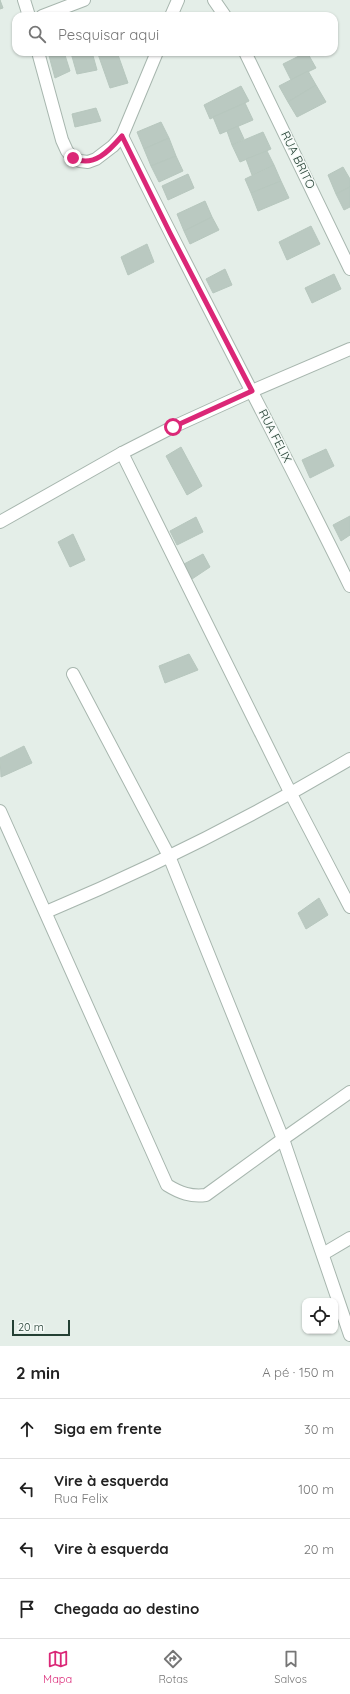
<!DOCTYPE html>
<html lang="pt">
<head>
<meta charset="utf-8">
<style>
	:root { --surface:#fff; --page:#f2f2f2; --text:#222; --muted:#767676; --line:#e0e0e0; --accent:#db2777 }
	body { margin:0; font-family:Quicksand,sans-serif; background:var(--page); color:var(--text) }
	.controls { position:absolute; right:12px; bottom:12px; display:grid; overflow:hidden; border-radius:8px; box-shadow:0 1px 3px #0004 }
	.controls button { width:36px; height:36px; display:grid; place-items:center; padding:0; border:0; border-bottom:1px solid var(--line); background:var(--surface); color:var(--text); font:20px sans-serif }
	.scale { position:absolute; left:12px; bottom:10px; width:58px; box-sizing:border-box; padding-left:4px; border:2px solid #244034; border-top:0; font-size:11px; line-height:14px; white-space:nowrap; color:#244034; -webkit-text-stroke:3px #f5faf7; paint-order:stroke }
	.stop { position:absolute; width:12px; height:12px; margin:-9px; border:3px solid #db2777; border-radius:50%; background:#fff }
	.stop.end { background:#db2777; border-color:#fff; box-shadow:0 1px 4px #0008 }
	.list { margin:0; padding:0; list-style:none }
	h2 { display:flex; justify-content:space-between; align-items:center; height:52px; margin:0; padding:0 16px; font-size:17px }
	h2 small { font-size:13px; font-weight:400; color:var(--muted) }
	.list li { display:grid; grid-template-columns:26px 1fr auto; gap:12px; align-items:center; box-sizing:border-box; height:60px; padding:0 16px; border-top:1px solid var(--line) }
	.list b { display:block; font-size:15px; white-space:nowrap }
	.list p { margin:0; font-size:13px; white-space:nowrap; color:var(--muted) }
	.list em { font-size:13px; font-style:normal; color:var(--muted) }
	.icon { flex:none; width:22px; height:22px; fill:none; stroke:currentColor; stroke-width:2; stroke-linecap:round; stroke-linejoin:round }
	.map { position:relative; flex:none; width:350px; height:1346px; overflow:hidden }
	.search { position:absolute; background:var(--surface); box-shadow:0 1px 3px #0004; left:12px; right:12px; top:12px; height:44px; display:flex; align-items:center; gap:10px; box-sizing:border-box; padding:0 14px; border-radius:12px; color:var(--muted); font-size:15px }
	.sheet { height:292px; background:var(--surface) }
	nav { display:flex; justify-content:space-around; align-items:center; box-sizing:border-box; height:56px; border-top:1px solid var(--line); background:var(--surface); font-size:11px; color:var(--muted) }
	nav a { display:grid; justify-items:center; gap:2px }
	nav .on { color:var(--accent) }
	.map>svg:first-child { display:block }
	.building { fill:#bac9c1; stroke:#b7c7be }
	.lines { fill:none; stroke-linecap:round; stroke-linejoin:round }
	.minor-casing { stroke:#a7b6ae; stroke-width:14 }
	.minor { stroke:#fff; stroke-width:12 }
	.route { stroke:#db2777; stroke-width:5 }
	.labels { text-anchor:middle; stroke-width:3; stroke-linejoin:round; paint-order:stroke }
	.street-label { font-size:12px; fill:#244034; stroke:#f5faf7 }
</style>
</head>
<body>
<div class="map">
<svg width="350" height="1346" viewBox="0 0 350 1346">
	<rect width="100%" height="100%" fill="#e4eee8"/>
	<g class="building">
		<path d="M0,0L3,8L0,9Z"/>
		<path d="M48,52H64L70,71L55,78Z"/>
		<path d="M74,52H92L97,70L77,74L71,53Z"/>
		<path d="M103,52H117L128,83L110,88L98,54Z"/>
		<path d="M307,52L316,68L291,80L283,64Z"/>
		<path d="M308,71L316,85L288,102L279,86Z"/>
		<path d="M316,85L326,102L297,117L288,102Z"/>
		<path d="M241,86L249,101L210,119L204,105Z"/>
		<path d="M245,103L253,120L220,134L213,117Z"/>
		<path d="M96,108L101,121L75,127L72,114Z"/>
		<path d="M161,122L169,138L144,149L137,132Z"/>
		<path d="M238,126L244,139L232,145L227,131Z"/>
		<path d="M263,132L271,149L240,162L232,145Z"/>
		<path d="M169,138L176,156L151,166L144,149Z"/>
		<path d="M267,151L274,165L252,175L246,159Z"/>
		<path d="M176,156L183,171L159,182L151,166Z"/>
		<path d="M274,165L281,181L251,193L245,179Z"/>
		<path d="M343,167L350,179V187L336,194L328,175Z"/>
		<path d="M188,174L194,188L168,200L162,186Z"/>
		<path d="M281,181L289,198L258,211L251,193Z"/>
		<path d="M350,187V207L344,210L336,194Z"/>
		<path d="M205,201L212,217L184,231L177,214Z"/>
		<path d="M212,217L219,230L190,244L184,231Z"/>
		<path d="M311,226L320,244L287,260L279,242Z"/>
		<path d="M147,244L154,262L128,275L121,257Z"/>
		<path d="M225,269L232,285L213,293L206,279Z"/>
		<path d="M334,274L341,289L312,303L305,288Z"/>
		<path d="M181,447L202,486L187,495L166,456Z"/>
		<path d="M326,449L334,466L310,478L302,460Z"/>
		<path d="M350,516V535L341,541L333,525Z"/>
		<path d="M196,517L203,532L177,545L170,531Z"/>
		<path d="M73,534L85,560L70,567L58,542Z"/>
		<path d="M203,554L210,567L192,579L184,564Z"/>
		<path d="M189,654L198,670L165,683L159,666Z"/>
		<path d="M24,746L32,763L1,777L0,758Z"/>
		<path d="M319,898L328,915L306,929L298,913Z"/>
	</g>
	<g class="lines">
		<defs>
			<g id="minor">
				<path d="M24,0L29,16"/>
				<path d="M214,0L225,16"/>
				<path d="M42,16L84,0"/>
				<path d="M171,16L178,0"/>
				<path d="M38,52L62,140L67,151L73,158L80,161L88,162L96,159L113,146L122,136L157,52"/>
				<path d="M245,52L350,269"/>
				<path d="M122,136C196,287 276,435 350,586"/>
				<path d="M122,453L291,794L350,907"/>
				<path d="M0,522L122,453L173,427L252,391L350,349"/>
				<path d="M73,674L169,856L283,1139L350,1335"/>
				<path d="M0,811L167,1185C180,1193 191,1197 206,1195L283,1139L350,1092"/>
				<path d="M46,912C151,868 252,817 350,759"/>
				<path d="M323,1254L350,1238"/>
			</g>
		</defs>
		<use href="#minor" class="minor-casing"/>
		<use href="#minor" class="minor"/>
	</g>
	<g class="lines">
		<path class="route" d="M73,158C94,168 109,151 122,136L170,233L252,391L173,427"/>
	</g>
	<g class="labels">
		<g class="street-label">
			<text transform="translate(298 160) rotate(64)" y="4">RUA BRITO</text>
			<text transform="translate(275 436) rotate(63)" y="4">RUA FELIX</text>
		</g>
	</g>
</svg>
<div class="controls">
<button><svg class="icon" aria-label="locate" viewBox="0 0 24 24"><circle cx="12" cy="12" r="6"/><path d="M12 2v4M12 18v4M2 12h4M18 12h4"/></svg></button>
</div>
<div class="scale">20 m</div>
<div class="stop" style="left:173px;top:427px"></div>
<div class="stop end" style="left:73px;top:158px"></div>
<div class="search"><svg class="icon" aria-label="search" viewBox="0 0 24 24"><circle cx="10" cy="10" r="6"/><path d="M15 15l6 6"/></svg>Pesquisar aqui</div>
</div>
<section class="sheet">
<h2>2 min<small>A pé · 150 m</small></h2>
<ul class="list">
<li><svg class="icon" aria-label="ahead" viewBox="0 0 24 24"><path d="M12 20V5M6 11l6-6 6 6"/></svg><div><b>Siga em frente</b></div><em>30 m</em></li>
<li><svg class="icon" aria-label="left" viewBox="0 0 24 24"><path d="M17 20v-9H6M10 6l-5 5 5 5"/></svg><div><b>Vire à esquerda</b><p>Rua Felix</p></div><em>100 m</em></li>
<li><svg class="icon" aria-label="left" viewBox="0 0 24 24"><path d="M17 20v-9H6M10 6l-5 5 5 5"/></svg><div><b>Vire à esquerda</b></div><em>20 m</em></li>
<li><svg class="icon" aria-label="arrive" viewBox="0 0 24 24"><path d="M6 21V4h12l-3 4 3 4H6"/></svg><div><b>Chegada ao destino</b></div></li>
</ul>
</section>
<nav>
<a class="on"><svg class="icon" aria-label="map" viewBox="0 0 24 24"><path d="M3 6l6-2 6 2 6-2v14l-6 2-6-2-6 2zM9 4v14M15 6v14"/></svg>Mapa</a>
<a><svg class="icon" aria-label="directions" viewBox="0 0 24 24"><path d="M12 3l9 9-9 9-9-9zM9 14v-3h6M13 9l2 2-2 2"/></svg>Rotas</a>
<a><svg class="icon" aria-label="saved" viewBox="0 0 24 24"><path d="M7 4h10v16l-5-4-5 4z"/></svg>Salvos</a>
</nav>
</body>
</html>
